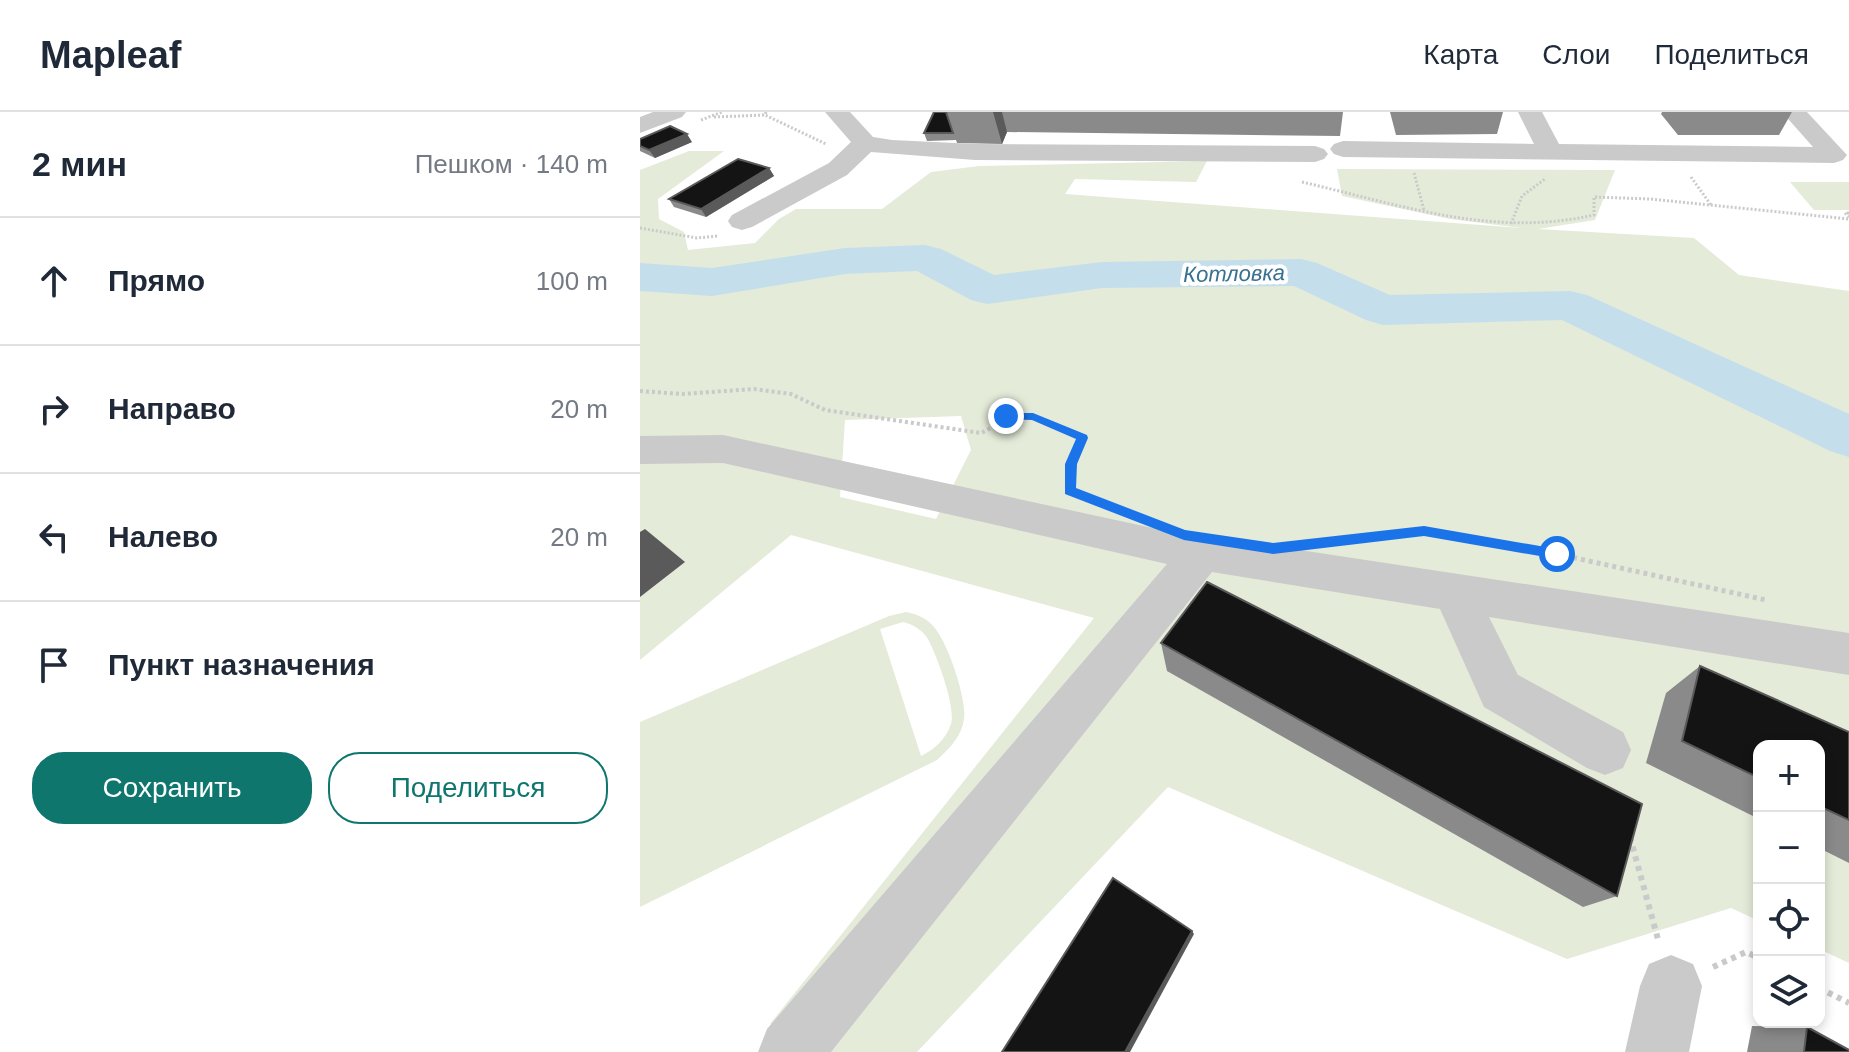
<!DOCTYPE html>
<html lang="ru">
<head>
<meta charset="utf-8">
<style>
	:root { --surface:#fff; --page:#f2f2f3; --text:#1f2937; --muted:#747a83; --line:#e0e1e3; --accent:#0f766e }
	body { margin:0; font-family:Helvetica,sans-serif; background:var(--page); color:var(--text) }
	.controls { position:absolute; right:24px; bottom:24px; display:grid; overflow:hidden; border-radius:16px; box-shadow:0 4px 12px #0003 }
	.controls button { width:72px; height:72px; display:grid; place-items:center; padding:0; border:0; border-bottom:2px solid var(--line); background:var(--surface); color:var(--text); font:40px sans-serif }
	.stop { position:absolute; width:24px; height:24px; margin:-18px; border:6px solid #1a73e8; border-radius:50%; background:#fff }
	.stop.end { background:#1a73e8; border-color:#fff; box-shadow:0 2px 8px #0008 }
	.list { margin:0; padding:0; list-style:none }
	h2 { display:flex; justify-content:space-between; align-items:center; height:104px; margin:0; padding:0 32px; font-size:34px }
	h2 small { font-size:26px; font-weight:400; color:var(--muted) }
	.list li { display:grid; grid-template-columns:52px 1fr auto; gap:24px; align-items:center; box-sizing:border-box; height:128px; padding:0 32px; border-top:2px solid var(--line) }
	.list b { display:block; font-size:30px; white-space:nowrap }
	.list em { font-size:26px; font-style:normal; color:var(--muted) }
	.actions { display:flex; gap:16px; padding:24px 32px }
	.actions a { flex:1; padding:18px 0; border:2px solid var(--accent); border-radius:32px; text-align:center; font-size:28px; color:var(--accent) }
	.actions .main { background:var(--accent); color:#fff }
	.icon { flex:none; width:44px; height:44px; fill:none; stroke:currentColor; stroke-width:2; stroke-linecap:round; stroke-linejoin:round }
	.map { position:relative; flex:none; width:1209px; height:940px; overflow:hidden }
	header { display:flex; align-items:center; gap:48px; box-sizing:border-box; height:112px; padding:0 40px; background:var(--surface); border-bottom:2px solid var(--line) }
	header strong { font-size:38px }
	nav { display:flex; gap:44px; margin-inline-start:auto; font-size:28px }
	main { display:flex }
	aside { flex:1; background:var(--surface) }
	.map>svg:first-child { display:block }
	.green { fill:#e4ebd9; fill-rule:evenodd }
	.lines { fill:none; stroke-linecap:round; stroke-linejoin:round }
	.river { fill:#c5deec; fill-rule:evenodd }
	.path-far3 { stroke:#cacaca; stroke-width:3; stroke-dasharray:2 2; stroke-linecap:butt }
	.path-far2 { stroke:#cacaca; stroke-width:4; stroke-dasharray:3 3; stroke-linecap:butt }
	.path-far1 { stroke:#cacaca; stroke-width:5; stroke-dasharray:4 4; stroke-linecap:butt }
	.path { stroke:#cacaca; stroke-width:6; stroke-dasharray:5 5; stroke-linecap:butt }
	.minor { fill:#cacaca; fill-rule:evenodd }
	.wall { fill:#8a8a8a }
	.shaded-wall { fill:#5a5a5a }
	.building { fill:#141414; stroke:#5a5a5a; stroke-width:2 }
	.route { fill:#1a73e8 }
	.labels { text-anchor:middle; stroke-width:8; stroke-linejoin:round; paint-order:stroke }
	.far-water-label { font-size:22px; font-style:italic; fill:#397290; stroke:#fff }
</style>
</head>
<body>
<header>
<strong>Mapleaf</strong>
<nav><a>Карта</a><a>Слои</a><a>Поделиться</a></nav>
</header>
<main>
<aside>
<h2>2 мин<small>Пешком · 140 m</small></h2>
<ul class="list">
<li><svg class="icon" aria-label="ahead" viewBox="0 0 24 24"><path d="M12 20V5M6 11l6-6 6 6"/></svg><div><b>Прямо</b></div><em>100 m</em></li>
<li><svg class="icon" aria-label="right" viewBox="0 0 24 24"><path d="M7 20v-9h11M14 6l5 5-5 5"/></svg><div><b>Направо</b></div><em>20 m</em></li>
<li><svg class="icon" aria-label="left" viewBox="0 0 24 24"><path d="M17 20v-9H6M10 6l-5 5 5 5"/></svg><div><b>Налево</b></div><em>20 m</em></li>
<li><svg class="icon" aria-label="arrive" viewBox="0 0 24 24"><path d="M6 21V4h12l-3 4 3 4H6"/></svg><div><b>Пункт назначения</b></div></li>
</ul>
<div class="actions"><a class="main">Сохранить</a><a>Поделиться</a></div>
</aside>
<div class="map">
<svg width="1209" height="940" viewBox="0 0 1209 940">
	<rect width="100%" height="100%" fill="#fff"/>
	<g class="green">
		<path d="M49,39H84L18,87L19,107L44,120L48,138L115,131L139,107L156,97H242L291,60L339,54L567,49L556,70L435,67L425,82L881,116L810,107L702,84L697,57L975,58L955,108L898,117L1054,126L1099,163L1209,179V851L1179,837V634H1119V809L1091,796L927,847L528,675L277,940H181L130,912L454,506L151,423L0,548V58ZM321,304L331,338L296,407L200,385L205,308Z"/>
		<path d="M1150,70H1209V98H1174Z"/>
		<path d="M266,500C280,503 289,507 297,519C309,535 327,588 324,607C322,624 309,637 297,648L0,795V610L249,504ZM263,510C273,512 282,518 288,527C297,544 316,595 311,612C306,627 295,637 281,644L240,517Z"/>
	</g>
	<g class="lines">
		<path class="river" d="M285,133L301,137L354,163L462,150L661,147L677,151L750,183L930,179L947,183L1209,302V345L1190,339L922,208L743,213L726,208L654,174L462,176L347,192L331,188L277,159L205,162L72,184L0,179V151L72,156L205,136Z"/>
		<g class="path-far3">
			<path d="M126,0L125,3L186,32"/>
			<path d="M74,5L125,3"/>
			<path d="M61,8L82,0"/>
			<path d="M774,61L784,98"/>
			<path d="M1051,65L1071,93"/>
			<path d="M662,70C761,93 852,126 954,103V85L1010,87L1209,107"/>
			<path d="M1209,101H1205L1209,105"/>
			<path d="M871,112L882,84L905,67"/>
			<path d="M0,116L57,126L78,124"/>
		</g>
		<path class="path-far2" d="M0,279L42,282L114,277L151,282L185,298L341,321L369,307L392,305L443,326L431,358"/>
		<g class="path-far1">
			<path d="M431,356V379"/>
			<path d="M720,427L784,419L917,442L1126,488"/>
		</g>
		<g class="path">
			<path d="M990,725L1019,831"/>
			<path d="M1073,855L1106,840L1119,846"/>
			<path d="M1179,876L1209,891"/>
		</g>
		<g class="minor">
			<path d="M13,0H46L42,5L0,21V5Z"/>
			<path d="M185,0H210L233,25L252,28L335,32L675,34L684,37L688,42L684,47L675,50L335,48L231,40L207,63L112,115L102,118L92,115L88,109L92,103L189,51L211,30Z"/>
			<path d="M878,0H902L919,32L1173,35L1142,0H1167L1207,43L1203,48L1194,51L703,45L694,42L690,37L694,32L703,29L894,32Z"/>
			<path d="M83,323L508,415L1209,521V563L849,505L878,563L983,620L991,638L983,656L965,663L947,656L844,595L800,497L572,460L191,940H118L127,917L527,452L83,351L0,352V324Z"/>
			<path d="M1031,843L1053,852L1062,874L1049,940H985L1000,874L1009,852Z"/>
		</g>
	</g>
	<g class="wall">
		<path d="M294,0H703L700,24L367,20L362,32L317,31L316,28L287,29L284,21Z"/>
		<path d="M750,0H863L857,22L756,23Z"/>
		<path d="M1022,0H1152L1139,23H1038L1021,2Z"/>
		<path d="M0,27L52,30L15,46L0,39Z"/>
		<path d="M129,56L134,64L66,105L34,95L29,87Z"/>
		<path d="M521,531L977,784L943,795L527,559Z"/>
		<path d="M1060,554L1209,620V751L1179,736V634H1119V707L1006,651L1026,581Z"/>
		<path d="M1112,914L1167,915L1209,940H1107Z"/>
	</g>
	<g class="shaded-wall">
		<path d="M353,0H362L367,20L362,32Z"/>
		<path d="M47,22L52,30L15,46L9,38Z"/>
		<path d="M129,56L134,64L66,105L61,97Z"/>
		<path d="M5,417L45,450L0,485V420Z"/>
		<path d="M552,819L554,822L490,940H485Z"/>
	</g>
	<g class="building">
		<path d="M294,0H306L313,21H284Z"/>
		<path d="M30,14L47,22L9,38L0,34V27Z"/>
		<path d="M98,47L129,56L61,97L29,87Z"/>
		<path d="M567,470L1002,692L977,784L521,531Z"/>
		<path d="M1060,554L1209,620V708L1179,694V634H1119V666L1042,629Z"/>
		<path d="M473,766L552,819L485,940H362Z"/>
		<path d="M1167,915L1209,938V940H1164Z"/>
	</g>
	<path class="route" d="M366,301H393L447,323L448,326L437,352L436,376L545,418L633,431L784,414L917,437L923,442L917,447L784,424L633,442L544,428L425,382V352L436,327L392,308L362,307L361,304Z"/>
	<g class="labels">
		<g class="far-water-label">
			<text transform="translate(594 161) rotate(-1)" y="8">Котловка</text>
		</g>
	</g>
</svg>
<div class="controls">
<button>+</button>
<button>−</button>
<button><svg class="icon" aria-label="locate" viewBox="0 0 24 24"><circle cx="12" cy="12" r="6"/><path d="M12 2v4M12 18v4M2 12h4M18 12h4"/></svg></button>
<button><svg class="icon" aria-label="layers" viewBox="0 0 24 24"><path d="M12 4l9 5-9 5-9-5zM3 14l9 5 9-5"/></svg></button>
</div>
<div class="stop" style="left:917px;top:442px"></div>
<div class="stop end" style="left:366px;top:304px"></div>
</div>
</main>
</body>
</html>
